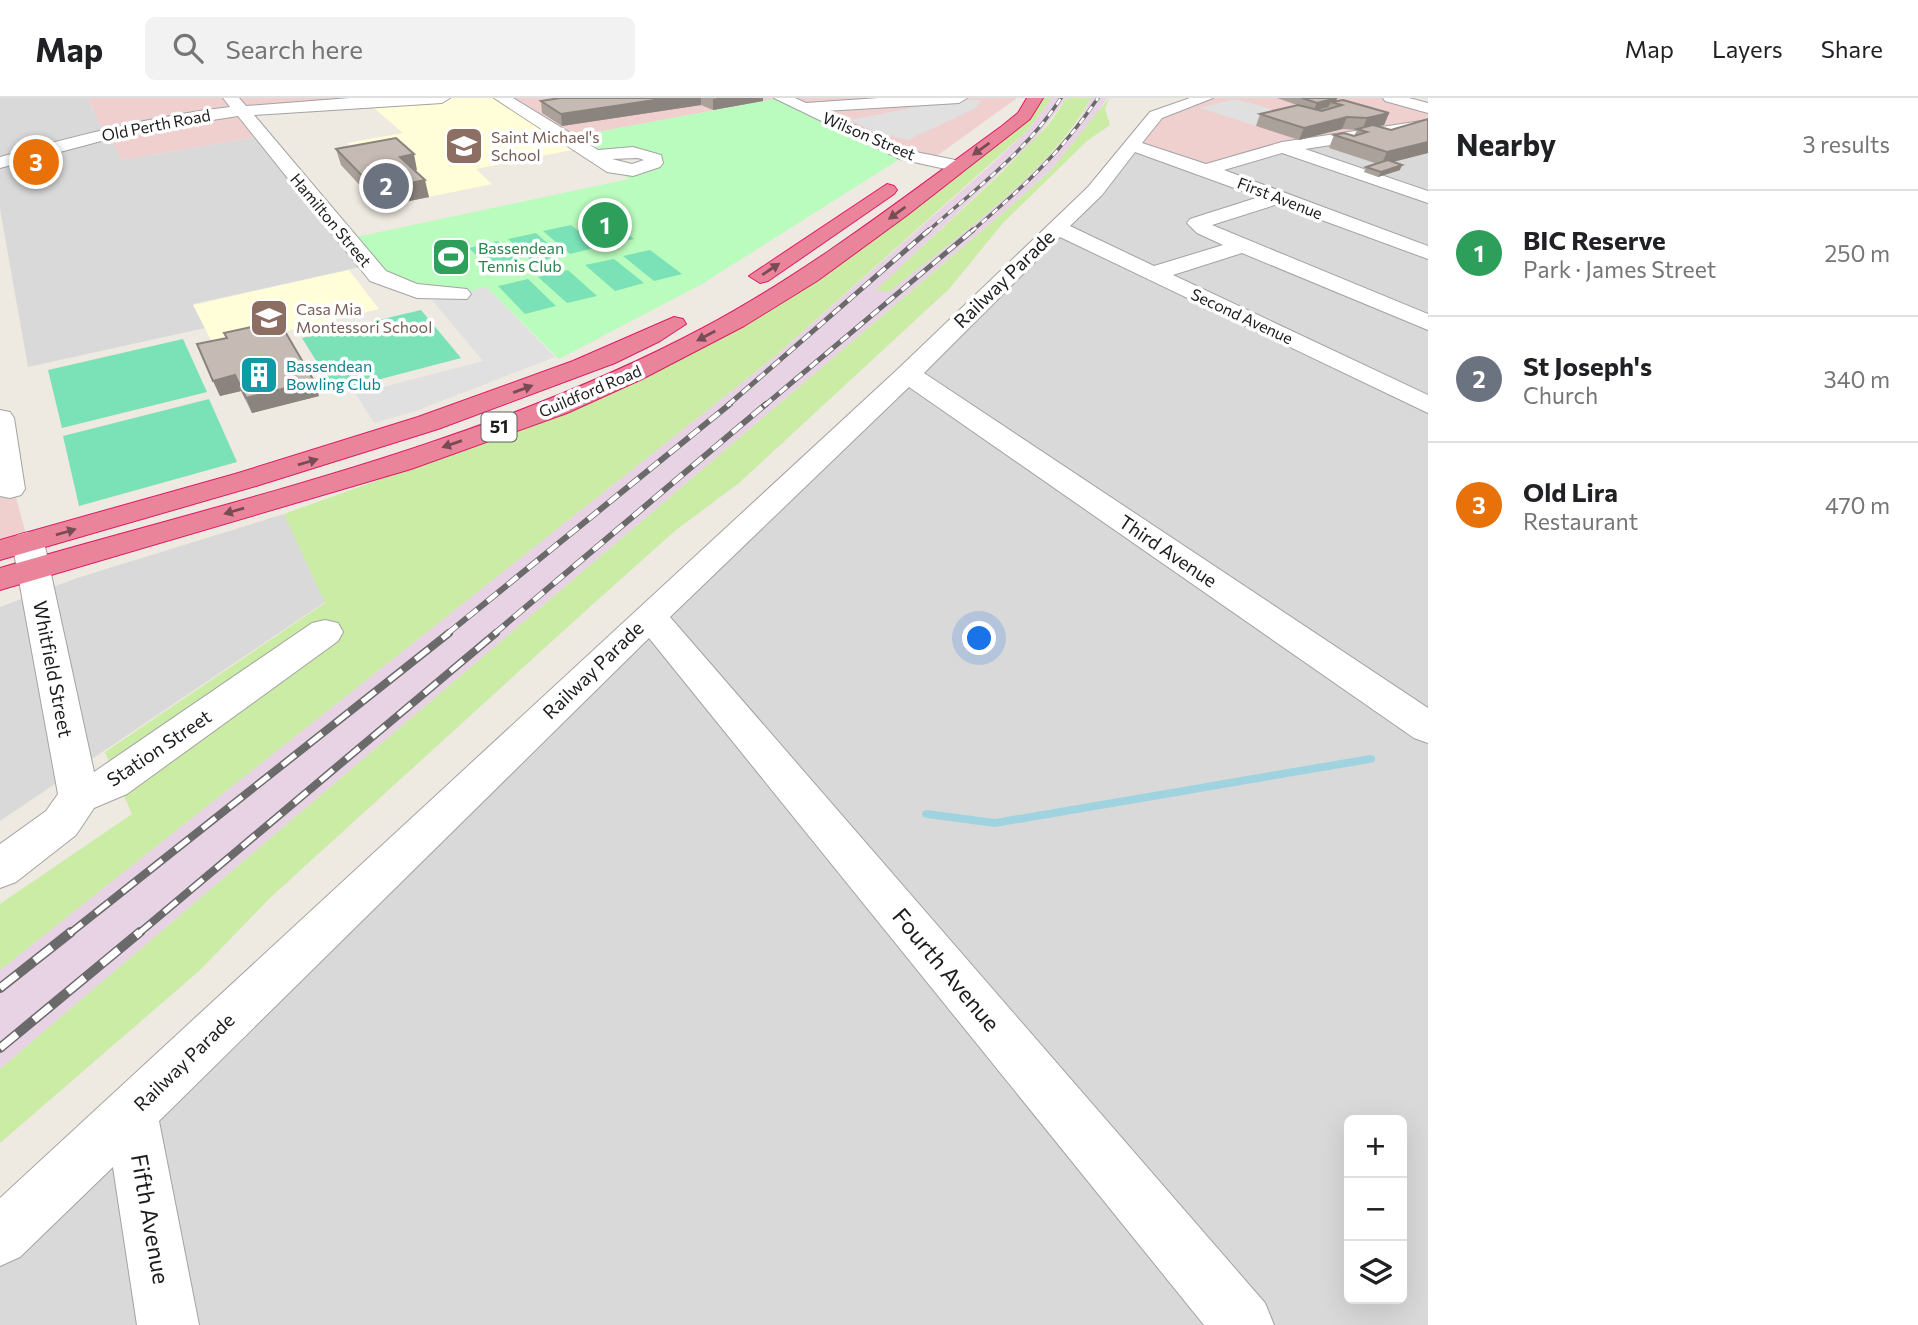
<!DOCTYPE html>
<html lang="en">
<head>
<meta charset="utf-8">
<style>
	:root { --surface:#fff; --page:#f2f2f2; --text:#202124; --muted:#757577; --line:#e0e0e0; --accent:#0f766e }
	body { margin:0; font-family:Commissioner,sans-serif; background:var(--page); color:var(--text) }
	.controls { position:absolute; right:21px; bottom:21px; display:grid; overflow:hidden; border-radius:10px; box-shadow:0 7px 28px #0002 }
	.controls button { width:63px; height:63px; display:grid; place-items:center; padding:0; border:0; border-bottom:2px solid var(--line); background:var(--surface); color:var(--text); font:35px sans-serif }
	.you { position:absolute; left:980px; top:541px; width:24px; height:24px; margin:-18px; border:5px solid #fff; border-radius:50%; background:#1a73e8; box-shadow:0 0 0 10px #1a73e833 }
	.badge { display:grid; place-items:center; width:46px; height:46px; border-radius:50%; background:var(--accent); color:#fff; font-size:23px; font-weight:700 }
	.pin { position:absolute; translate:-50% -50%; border:4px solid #fff; box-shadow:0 2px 7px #0006 }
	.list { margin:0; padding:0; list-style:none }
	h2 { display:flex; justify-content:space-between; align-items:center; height:91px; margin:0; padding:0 28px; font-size:30px }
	h2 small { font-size:23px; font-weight:400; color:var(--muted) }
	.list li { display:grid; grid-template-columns:46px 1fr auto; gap:21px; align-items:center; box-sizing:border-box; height:126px; padding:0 28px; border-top:2px solid var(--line) }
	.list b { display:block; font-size:26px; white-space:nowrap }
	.list p { margin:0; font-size:23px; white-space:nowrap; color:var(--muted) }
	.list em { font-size:23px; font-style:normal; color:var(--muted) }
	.icon { flex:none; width:38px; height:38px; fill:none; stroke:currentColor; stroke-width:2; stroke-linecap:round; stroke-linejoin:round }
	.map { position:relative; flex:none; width:1428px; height:1227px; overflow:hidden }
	header { display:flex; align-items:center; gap:42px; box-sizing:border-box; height:98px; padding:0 35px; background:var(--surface); border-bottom:2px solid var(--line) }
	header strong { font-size:33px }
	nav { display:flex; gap:38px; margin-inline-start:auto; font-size:24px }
	.search { width:490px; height:63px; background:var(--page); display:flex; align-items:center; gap:18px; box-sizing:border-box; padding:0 24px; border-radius:10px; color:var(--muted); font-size:26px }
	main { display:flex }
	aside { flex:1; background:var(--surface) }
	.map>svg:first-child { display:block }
	.residential { fill:#dad9d9; fill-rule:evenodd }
	.commercial { fill:#f0cfcf }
	.industrial { fill:#e8d3e5 }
	.education { fill:#fffed9 }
	.grass { fill:#caeca4 }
	.park { fill:#bafcbd }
	.pitch { fill:#7ae2b6 }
	.parking { fill:#e0e0e0 }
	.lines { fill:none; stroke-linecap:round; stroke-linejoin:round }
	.stream { fill:#9fd3df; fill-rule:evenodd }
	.minor-casing { stroke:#a3a3a3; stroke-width:2 }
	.highway-casing { stroke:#df1b66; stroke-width:2 }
	.minor { fill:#fff; fill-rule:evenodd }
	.highway { fill:#ea849b; fill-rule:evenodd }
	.rail-far4-casing { stroke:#6a6a6a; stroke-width:3.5 }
	.rail-far3-casing { stroke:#6a6a6a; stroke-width:5 }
	.rail-far2-casing { stroke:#6a6a6a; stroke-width:6 }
	.rail-far1-casing { stroke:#6a6a6a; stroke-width:8 }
	.rail-casing { stroke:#6a6a6a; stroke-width:10 }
	.rail-far4 { stroke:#fff; stroke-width:2.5; stroke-dasharray:7; stroke-linecap:butt }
	.rail-far3 { stroke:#fff; stroke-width:3.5; stroke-dasharray:10; stroke-linecap:butt }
	.rail-far2 { stroke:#fff; stroke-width:4.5; stroke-dasharray:13; stroke-linecap:butt }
	.rail-far1 { stroke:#fff; stroke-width:5; stroke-dasharray:17; stroke-linecap:butt }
	.rail { stroke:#fff; stroke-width:7; stroke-dasharray:22; stroke-linecap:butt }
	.wall { fill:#aaa19b }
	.shaded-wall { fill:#8b837e }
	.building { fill:#c6bbb4; stroke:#8b837e; stroke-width:2 }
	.oneway { fill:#794b55 }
	.labels { text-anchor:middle; stroke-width:7; stroke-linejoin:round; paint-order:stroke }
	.far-street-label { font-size:16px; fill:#1c1c1c; stroke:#fff }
	.far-education-label { font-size:16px; fill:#785e54; stroke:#fff; text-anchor:start }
	.far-leisure-label { font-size:16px; fill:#27864d; stroke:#fff; text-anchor:start }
	.far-culture-label { font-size:16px; fill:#0d838f; stroke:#fff; text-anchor:start }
	.shield { fill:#fff; stroke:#606060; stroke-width:2 }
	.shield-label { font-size:18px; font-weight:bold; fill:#1c1c1c }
	.street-label { font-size:19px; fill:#1c1c1c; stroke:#fff }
	.near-street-label { font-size:23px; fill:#1c1c1c; stroke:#fff }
</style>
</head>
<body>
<header>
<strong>Map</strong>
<div class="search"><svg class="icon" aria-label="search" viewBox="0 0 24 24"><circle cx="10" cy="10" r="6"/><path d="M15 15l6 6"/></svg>Search here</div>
<nav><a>Map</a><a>Layers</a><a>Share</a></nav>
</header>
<main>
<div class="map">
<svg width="1428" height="1227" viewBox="0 0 1428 1227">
	<rect width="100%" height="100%" fill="#eee9e1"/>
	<g class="residential">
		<path d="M0,0H88L102,32L0,60Z"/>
		<path d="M1428,27V1227H0V1139L1132,48L1282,49ZM1349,1022H1402V1201H1349Z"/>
		<path d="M107,35L122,62L261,38L369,167L193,206L205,230L28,269L0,111V65Z"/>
		<path d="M284,416L325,504L0,723V509L77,480Z"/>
	</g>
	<g class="commercial">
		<path d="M88,0H376L154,21L102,32Z"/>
		<path d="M502,0H780L565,40Z"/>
		<path d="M782,0H1017L931,62Z"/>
		<path d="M1205,0H1391L1428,10V27L1282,49L1205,72L1132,48L1154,20Z"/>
		<path d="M240,12L261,38L122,62L107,35Z"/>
		<path d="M0,357L9,374L28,444L0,452Z"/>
	</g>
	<path class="industrial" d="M1052,0H1067L1035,41L877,192L945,148L1051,56L1075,30L1091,0H1107L1086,32L1051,72L1011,108L0,971V872L773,260L993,65L1027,33Z"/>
	<g class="education">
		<path d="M442,0H502L582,50L476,71L492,86L429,99L364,63L347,45L403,35L368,5Z"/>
		<path d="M349,172L379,211L215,250L193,207Z"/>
	</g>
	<g class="grass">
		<path d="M1044,0H1052L1027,33L773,260L0,872V806L132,716L105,654L325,505L284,416L451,356L642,279L722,240L796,194L1031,17Z"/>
		<path d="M1067,0H1091C1053,72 953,142 889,194L876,192L999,77L1049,26Z"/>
		<path d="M1109,0L1105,11L1110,27L1087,43L1003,125L949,191L739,385L676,432L593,506L271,799L199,873L0,1045V971L1011,108L1051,72Z"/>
	</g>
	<path class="park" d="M780,0L906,57L702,186L559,261L486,189L459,196L400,191L347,141L629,81L614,70L654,61L594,58L565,40Z"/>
	<g class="pitch">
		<path d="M606,119L634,141L607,147L580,125Z"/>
		<path d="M571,127L598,149L570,156L543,133Z"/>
		<path d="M536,135L562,158L533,164L508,141Z"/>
		<path d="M498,143L523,167L493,174L469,150Z"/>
		<path d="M650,152L682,176L654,183L623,158Z"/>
		<path d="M614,161L644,185L615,193L585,167Z"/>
		<path d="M568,172L597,198L567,205L538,179Z"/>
		<path d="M528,181L556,208L525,216L498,188Z"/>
		<path d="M421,212L461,260L335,293L302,240Z"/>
		<path d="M183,241L207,294L62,330L48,272Z"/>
		<path d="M209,301L237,364L79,408L63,338Z"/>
	</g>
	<g class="parking">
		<path d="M917,0L981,2L976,10L908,42L875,34L850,22L943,4L830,13L814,6Z"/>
		<path d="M1236,1L1293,18L1256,28L1200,10Z"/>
		<path d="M486,189L555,259L413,314L374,325L356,296L483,263L432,202Z"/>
	</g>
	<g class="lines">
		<path class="stream" d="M1370,657L1374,658L1375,661L1374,664L1370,665L995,729L927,720L923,719L922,716L923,713L927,712L995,721Z"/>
		<defs>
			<g id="minor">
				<path d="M223,0H239L246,8L350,0H450L442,5L254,17L386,173L417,186L467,191L471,196L467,201L417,200L370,183L238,18L135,34L0,70V59C76,38 152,18 230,9Z"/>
				<path d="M494,0H513L598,52L633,49L661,57L663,65L660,69L633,78L607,74ZM638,60L644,62L632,66L612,61Z"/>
				<path d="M774,0H795L806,5L879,0H967L959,5L824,13L911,53L965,64L968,68L959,74L900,61Z"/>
				<path d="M1190,0H1213L1162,20L1142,45L1206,66L1282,44L1428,22V32L1305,51L1428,93V105L1282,55L1224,72L1428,148V161L1278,106L1212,127L1428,216V232L1242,155L1173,177L1428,297V315L1060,139L924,275L1428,610V645L1414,640L909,289L670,519L1265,1205L1274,1227H1204L649,540L159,1023L199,1227H137L113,1069L20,1159L0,1168V1100L899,270L1088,89L1150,14ZM1135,54L1259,99L1190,121L1187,125L1197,135L1223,147L1154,168L1070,128L1102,97Z"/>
				<path d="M1383,0H1409L1428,5V15L1385,3Z"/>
				<path d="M0,312L10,314L14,320L25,391L21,397L10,400L0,398Z"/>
				<path d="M28,434L39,437L44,444L94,674L312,525L325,522L338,525L343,534L338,543L127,696L94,710L76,737L16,784L0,790V746L46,713L58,696L12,444L17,437Z"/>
			</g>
			<g id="highway">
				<path d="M1027,0H1043L1030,21L906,118L817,183L744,228L642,281L567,315L411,371L0,492V470C238,401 482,347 703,230C810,173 904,99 1002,28L1018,15Z"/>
				<path d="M887,86L894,88L897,92L894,96L768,183L760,185L749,178Z"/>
				<path d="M674,219L683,221L686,226L660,243L615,265L438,331L256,388L0,462V442L235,376L418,319L573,263Z"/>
			</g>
		</defs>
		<use href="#minor" class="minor-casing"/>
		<use href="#highway" class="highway-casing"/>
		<use href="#minor" class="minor"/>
		<use href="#highway" class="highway"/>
		<defs>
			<g id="rail-far4">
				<path d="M927,134C974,92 1027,53 1061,0"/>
				<path d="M971,134C1022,90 1060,56 1098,0"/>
			</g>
			<g id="rail-far3">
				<path d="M727,308L929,132"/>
				<path d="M764,308L973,132"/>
			</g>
			<g id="rail-far2">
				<path d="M447,536L730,306"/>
				<path d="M494,536L766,306"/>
			</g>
			<g id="rail-far1">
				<path d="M69,836L449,535"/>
				<path d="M138,836L496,535"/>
			</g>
			<g id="rail">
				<path d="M0,890L71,834"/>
				<path d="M0,950L140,834"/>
			</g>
		</defs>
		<use href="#rail-far4" class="rail-far4-casing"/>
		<use href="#rail-far3" class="rail-far3-casing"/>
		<use href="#rail-far2" class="rail-far2-casing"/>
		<use href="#rail-far1" class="rail-far1-casing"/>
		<use href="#rail" class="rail-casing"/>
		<use href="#rail-far4" class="rail-far4"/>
		<use href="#rail-far3" class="rail-far3"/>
		<use href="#rail-far2" class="rail-far2"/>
		<use href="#rail-far1" class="rail-far1"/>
		<use href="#rail" class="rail"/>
	</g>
	<g class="wall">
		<path d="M560,0H763V3L713,12L701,7L562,28L542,15L541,3Z"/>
		<path d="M1277,0H1337L1336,3L1389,15L1384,27L1377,28L1391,32L1428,21V55L1392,64L1400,72L1378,79L1364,74L1366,69L1378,66L1329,50L1334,37L1354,38L1357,32L1342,31L1299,42L1256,28L1260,16L1297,7Z"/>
		<path d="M336,51L417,72L415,73L429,99L380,109L341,67Z"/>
		<path d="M436,149L464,164L449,167L437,154Z"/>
		<path d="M274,233L314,283L319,298L252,315L241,293L220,298L197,246Z"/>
	</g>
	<g class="shaded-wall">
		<path d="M668,0H701V7L562,28L561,16Z"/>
		<path d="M718,0H763V3L713,12V1Z"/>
		<path d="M1337,0L1335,5L1331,4L1328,9L1313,13L1317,5Z"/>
		<path d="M1389,15L1384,27L1362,32L1367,20Z"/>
		<path d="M1347,19L1342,31L1299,42L1304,30Z"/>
		<path d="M1428,44V55L1381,67L1387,54Z"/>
		<path d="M414,56L417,72L403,75L400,59Z"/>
		<path d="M1402,67L1400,72L1378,79L1381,74Z"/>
		<path d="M425,82L429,99L380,109L376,92Z"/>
		<path d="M463,159L464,164L449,167L448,162Z"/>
		<path d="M235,277L241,293L220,298L213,283Z"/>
		<path d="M314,283L319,298L252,315L246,300Z"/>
	</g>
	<g class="building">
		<path d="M560,0H668L561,16L541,3Z"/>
		<path d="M1302,0H1337L1317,5Z"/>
		<path d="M1343,2L1389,15L1367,20L1347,19L1304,30L1260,16L1298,7L1322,13L1342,7L1331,4Z"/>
		<path d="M1428,21V44L1387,54L1334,37L1344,35L1354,38L1367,34L1357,31L1373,27L1391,32Z"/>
		<path d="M396,40L414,56L400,59L425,82L376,92L336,51Z"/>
		<path d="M1388,62L1402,67L1381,74L1366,69Z"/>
		<path d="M451,146L463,159L448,162L436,149Z"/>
		<path d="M270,225L274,233L283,230L314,283L246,300L235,277L213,283L197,246L227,240L224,235Z"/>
	</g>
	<defs><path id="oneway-solid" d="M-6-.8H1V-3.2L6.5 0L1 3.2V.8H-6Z" transform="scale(1.75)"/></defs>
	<g class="oneway">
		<use href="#oneway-solid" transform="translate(981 51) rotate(144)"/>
		<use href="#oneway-solid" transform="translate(897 115) rotate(144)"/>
		<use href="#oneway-solid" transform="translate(771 171) rotate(-34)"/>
		<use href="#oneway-solid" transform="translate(706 238) rotate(152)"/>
		<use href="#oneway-solid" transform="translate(523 291) rotate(-20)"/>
		<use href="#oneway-solid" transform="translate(452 346) rotate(161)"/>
		<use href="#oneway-solid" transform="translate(308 364) rotate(-16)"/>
		<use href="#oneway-solid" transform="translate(234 413) rotate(164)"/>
		<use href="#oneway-solid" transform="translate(66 434) rotate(-16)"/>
	</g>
	<defs>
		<symbol id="school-square" viewBox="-11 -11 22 22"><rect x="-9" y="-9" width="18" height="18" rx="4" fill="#8d6e63" stroke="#fff"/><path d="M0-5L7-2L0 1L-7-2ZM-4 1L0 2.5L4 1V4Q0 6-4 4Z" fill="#fff"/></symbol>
		<symbol id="stadium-square" viewBox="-11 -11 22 22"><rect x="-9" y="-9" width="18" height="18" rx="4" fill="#2e9e5b" stroke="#fff"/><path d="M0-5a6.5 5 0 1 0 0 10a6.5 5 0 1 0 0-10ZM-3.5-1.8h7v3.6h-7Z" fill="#fff"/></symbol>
		<symbol id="building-square" viewBox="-11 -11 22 22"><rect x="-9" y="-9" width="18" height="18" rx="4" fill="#0f9aa8" stroke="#fff"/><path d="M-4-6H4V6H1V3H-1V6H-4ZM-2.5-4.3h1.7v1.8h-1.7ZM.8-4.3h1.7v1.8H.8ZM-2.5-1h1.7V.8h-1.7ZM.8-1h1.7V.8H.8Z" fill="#fff"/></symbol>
	</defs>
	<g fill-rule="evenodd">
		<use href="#school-square" x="442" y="26" width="44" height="44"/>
		<use href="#stadium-square" x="429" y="137" width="44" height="44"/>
		<use href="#school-square" x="247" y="198" width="44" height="44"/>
		<use href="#building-square" x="237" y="255" width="44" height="44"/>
	</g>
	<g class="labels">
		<g class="far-street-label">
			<text transform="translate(156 27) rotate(-11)" y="6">Old Perth Road</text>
			<text transform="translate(869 38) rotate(23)" y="6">Wilson Street</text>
			<text transform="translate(1280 100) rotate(21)" y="6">First Avenue</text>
			<text transform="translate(331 122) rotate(50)" y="6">Hamilton Street</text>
			<text transform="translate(1242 218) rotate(25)" y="6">Second Avenue</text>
			<text transform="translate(590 293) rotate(-23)" y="6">Guildford Road</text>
		</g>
		<g class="far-education-label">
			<text x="491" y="45">Saint Michael's<tspan x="491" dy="18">School</tspan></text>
			<text x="296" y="217">Casa Mia<tspan x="296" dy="18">Montessori School</tspan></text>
		</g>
		<g class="far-leisure-label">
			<text x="478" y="156">Bassendean<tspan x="478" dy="18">Tennis Club</tspan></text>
		</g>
		<g class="far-culture-label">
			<text x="286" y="274">Bassendean<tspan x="286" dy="18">Bowling Club</tspan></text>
		</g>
		<rect class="shield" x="481.5" y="314.5" width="35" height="29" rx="5"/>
		<g class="shield-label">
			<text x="499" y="335">51</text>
		</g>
		<g class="street-label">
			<text transform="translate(1004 181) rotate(-44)" y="7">Railway Parade</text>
			<text transform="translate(1168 453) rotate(34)" y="7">Third Avenue</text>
			<text transform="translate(53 571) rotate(79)" y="7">Whitfield Street</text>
			<text transform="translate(593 572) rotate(-44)" y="7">Railway Parade</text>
			<text transform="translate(159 650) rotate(-34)" y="7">Station Street</text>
			<text transform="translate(184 964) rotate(-44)" y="7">Railway Parade</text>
		</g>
		<g class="near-street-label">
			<text transform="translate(946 872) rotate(50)" y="8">Fourth Avenue</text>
			<text transform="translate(150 1121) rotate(80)" y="8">Fifth Avenue</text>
		</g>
	</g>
</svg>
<div class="controls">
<button>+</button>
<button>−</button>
<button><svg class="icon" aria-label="layers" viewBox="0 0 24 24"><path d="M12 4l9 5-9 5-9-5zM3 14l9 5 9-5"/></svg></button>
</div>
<div class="you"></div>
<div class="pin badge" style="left:605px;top:127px;background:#2e9e5b">1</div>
<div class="pin badge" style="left:386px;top:88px;background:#6b7280">2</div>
<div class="pin badge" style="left:36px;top:64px;background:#e8710a">3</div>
</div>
<aside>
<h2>Nearby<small>3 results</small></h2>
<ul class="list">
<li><span class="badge" style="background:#2e9e5b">1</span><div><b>BIC Reserve</b><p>Park · James Street</p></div><em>250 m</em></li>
<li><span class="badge" style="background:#6b7280">2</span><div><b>St Joseph's</b><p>Church</p></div><em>340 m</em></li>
<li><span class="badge" style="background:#e8710a">3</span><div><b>Old Lira</b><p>Restaurant</p></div><em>470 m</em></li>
</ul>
</aside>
</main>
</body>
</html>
